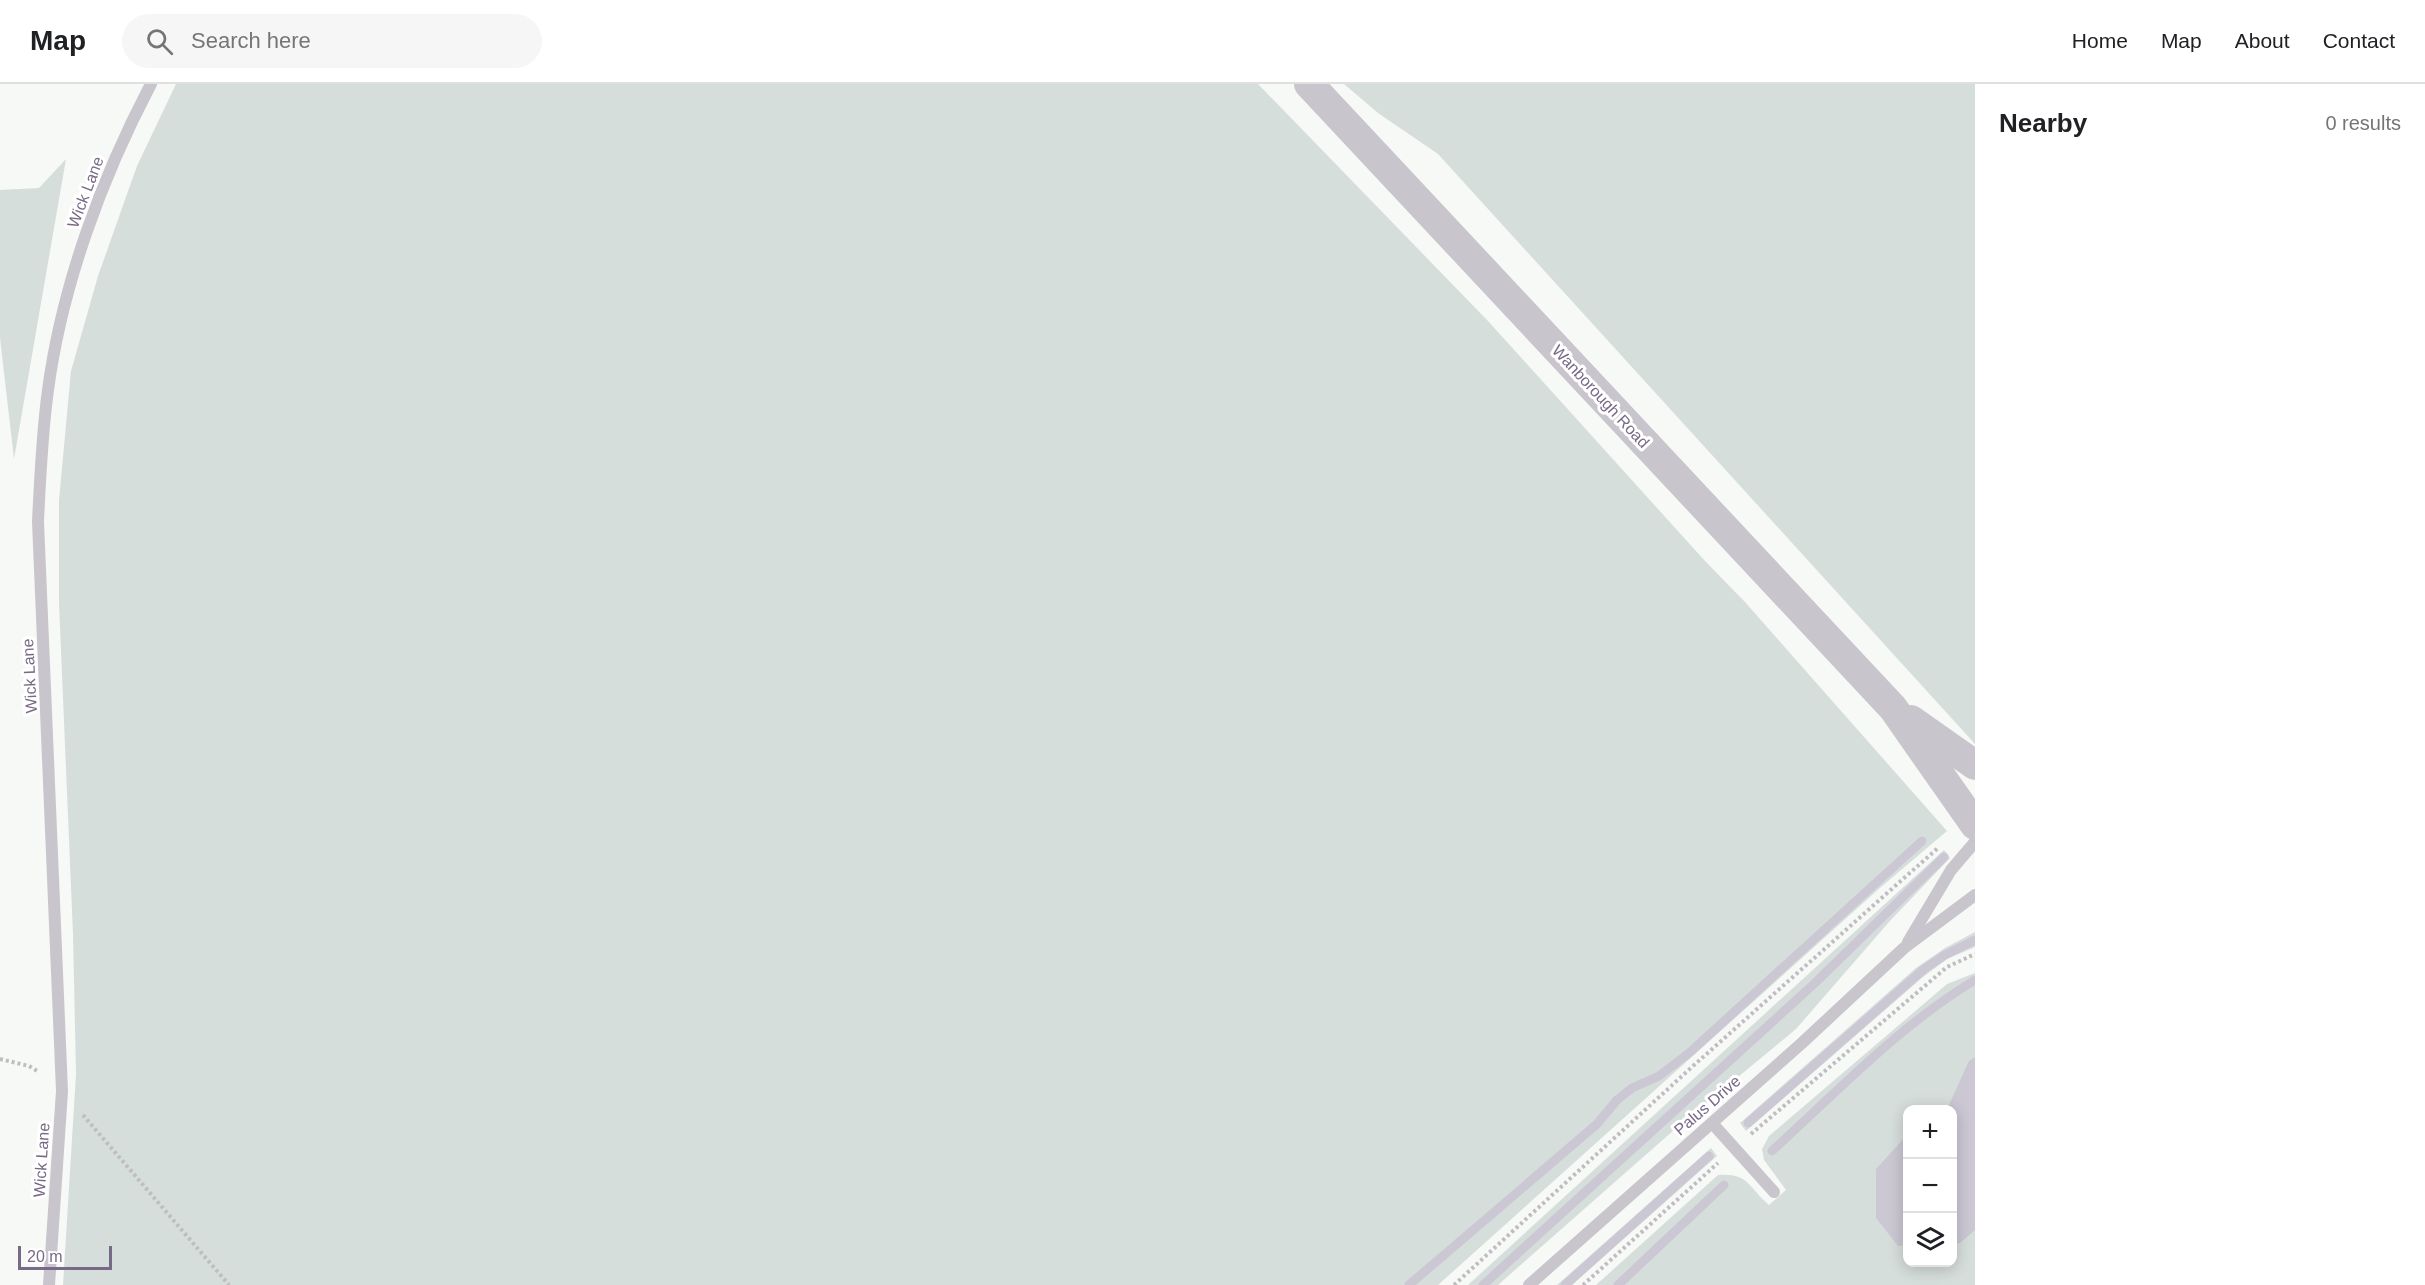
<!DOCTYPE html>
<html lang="en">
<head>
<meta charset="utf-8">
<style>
	:root { --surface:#fff; --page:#f6f6f6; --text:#202124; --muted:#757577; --line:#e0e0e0 }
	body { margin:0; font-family:Arial,sans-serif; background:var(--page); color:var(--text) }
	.controls { position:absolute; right:18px; bottom:18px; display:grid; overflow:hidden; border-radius:12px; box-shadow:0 3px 15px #0003 }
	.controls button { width:54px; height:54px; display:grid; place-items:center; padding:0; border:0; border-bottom:2px solid var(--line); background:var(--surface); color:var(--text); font:30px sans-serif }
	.scale { position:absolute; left:18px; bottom:15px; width:94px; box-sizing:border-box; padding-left:6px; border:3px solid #786986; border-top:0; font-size:16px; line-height:21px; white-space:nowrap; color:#786986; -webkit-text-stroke:4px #fff; paint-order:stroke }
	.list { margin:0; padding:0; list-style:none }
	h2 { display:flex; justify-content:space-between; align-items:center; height:78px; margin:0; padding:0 24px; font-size:26px }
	h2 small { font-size:20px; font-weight:400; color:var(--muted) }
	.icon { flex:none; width:33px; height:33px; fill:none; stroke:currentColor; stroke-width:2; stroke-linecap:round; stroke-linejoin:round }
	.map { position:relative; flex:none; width:1975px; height:1201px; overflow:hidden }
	header { display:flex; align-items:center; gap:36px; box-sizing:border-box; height:84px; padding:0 30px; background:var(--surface); border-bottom:2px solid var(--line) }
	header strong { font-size:28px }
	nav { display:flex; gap:33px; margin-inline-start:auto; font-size:21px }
	.search { width:420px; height:54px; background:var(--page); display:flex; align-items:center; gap:15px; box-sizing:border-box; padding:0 21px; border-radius:33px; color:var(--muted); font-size:22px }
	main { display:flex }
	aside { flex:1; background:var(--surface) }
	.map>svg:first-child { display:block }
	.green { fill:#d6dedb; fill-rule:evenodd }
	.water { fill:#cbc8d4 }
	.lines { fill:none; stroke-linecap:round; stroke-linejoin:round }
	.stream { stroke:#cbc8d4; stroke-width:9 }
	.path { stroke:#bfbdc2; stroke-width:4; stroke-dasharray:3 3; stroke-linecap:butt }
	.service { stroke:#c9c5cc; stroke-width:12 }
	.tertiary { stroke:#c9c5cc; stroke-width:30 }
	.labels { text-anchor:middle; stroke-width:6; stroke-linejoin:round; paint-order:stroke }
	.street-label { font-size:16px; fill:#786986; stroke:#fff }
</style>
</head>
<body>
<header>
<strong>Map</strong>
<div class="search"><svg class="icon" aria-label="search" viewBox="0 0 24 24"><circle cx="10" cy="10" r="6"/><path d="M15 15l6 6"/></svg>Search here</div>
<nav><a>Home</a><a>Map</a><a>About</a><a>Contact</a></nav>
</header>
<main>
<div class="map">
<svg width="1975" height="1201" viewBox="0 0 1975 1201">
	<rect width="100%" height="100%" fill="#f7f9f7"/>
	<g class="green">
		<path d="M176,0H1258L1488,237L1705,477L1745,518L1947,747L1881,803L1438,1201H63L76,990L73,850L59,519V416L71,287L98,192L137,82Z"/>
		<path d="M1344,0H1975V660L1438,70L1378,29Z"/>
		<path d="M66,75L14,375L0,254V106L39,104Z"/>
		<path d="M1944,766L1950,774L1889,838L1796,945L1674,1046L1498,1201H1468Z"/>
		<path d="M1975,848V863L1947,875L1923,893L1746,1047L1740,1039L1916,884L1945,864Z"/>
		<path d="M1975,889V1201H1596L1718,1091C1749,1089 1748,1103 1769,1121L1786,1106L1764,1076L1762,1065L1769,1052L1947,900ZM1908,1026H1952V1178H1908Z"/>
		<path d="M1711,1064L1717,1072L1572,1201H1557Z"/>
	</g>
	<g class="water">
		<path d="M1975,973V1146L1960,1159L1953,1160L1952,1026L1944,1025L1948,1023L1969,977Z"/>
		<path d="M1907,1051V1161L1898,1162L1876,1134V1085Z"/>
	</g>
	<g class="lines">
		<g class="stream">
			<path d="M1748,1039L1924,885L1945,871L1975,856"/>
			<path d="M1772,1067C1837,1008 1900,941 1975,896"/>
			<path d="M1409,1201L1597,1040L1617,1016L1632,1004L1659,992L1689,969L1922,757"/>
			<path d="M1483,1201L1815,899L1944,773"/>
			<path d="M1565,1201L1709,1072"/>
			<path d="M1618,1201L1724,1101"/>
		</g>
		<g class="path">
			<path d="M0,975L29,982L39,988"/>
			<path d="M83,1031L229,1201"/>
			<path d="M1751,1050L1947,883L1975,870"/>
			<path d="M1454,1201L1693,982L1939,763"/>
			<path d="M1583,1201L1718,1079"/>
		</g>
		<g class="service">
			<path d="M1908,858L1951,786L1975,758"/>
			<path d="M1712,1039L1774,1108"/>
			<path d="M49,1201L62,1007L38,438C40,394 42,349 48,306C62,201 102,93 151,0"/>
			<path d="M1529,1201L1802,959L1904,864L1975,811"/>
		</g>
		<g class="tertiary">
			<path d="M1309,0L1893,624L1975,741"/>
			<path d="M1911,636L1975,681"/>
		</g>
	</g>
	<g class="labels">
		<g class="street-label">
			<text transform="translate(85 108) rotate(-69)" y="6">Wick Lane</text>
			<text transform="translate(1601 312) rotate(47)" y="6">Wanborough Road</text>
			<text transform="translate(29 592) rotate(-93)" y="6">Wick Lane</text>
			<text transform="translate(1707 1021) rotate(-41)" y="6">Palus Drive</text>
			<text transform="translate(41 1076) rotate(-86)" y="6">Wick Lane</text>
		</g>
	</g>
</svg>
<div class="controls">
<button>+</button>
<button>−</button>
<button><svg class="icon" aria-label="layers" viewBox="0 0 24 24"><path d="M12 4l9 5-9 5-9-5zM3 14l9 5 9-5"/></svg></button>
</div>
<div class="scale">20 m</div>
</div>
<aside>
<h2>Nearby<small>0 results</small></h2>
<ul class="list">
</ul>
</aside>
</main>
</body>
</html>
